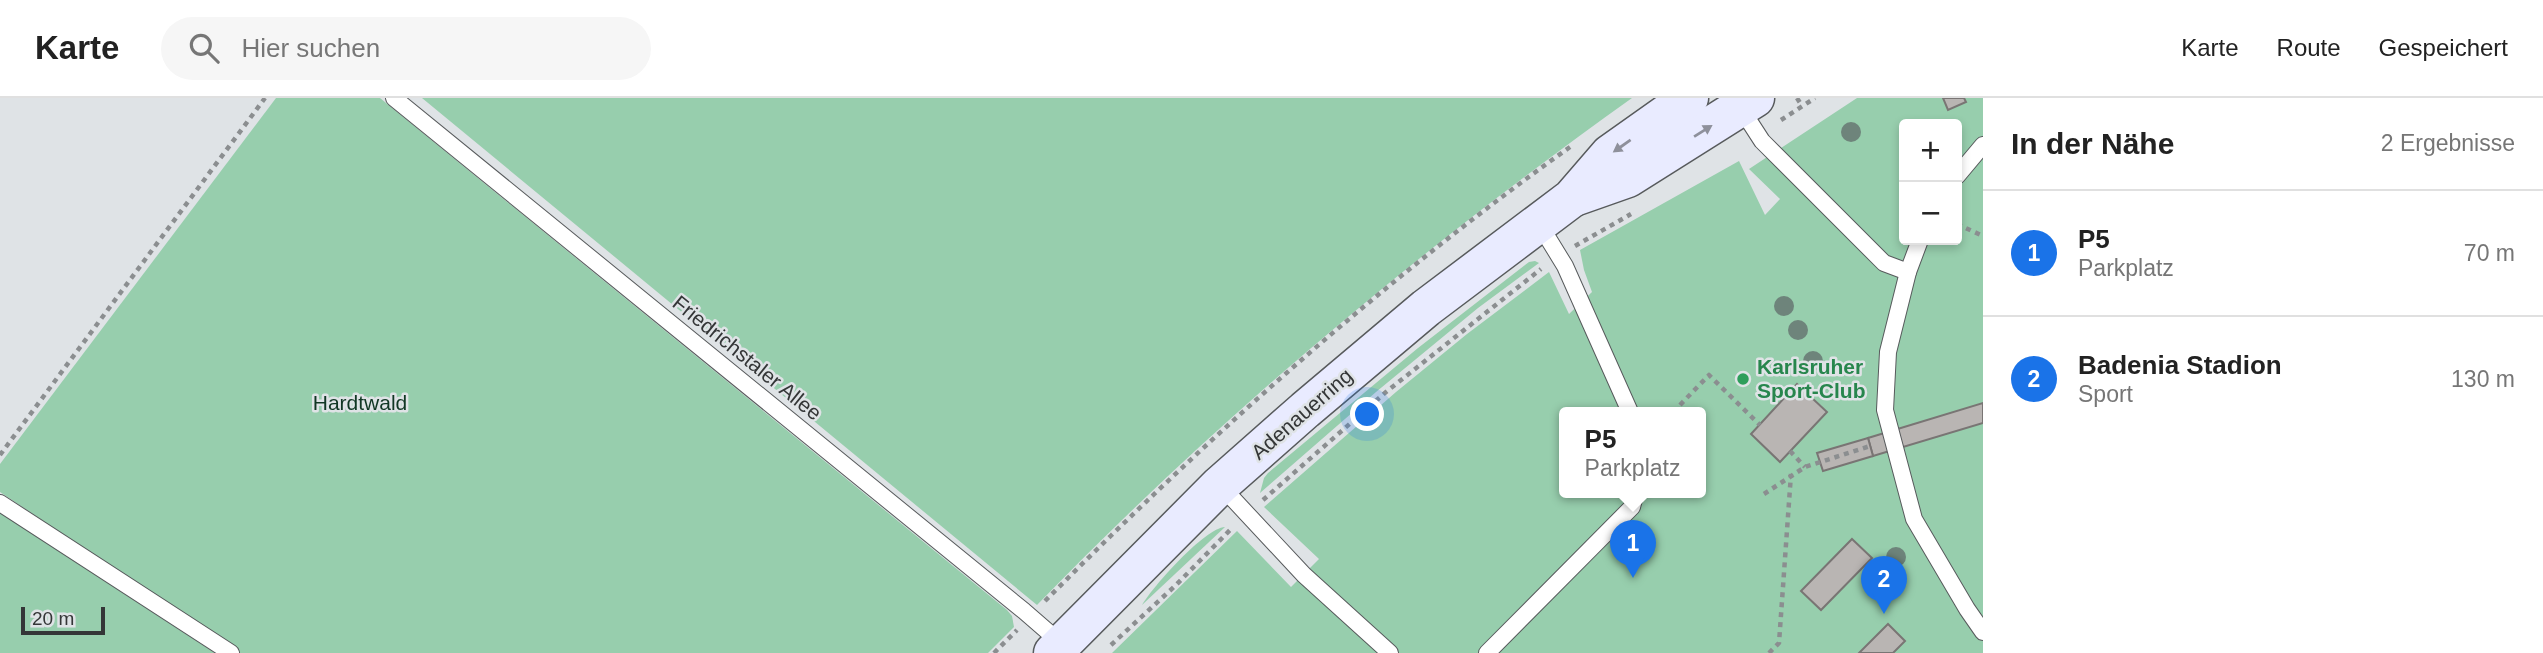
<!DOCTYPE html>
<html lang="de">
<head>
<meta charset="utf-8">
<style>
	:root { --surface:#fff; --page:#f6f6f6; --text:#222; --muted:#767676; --line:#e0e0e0; --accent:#1a73e8 }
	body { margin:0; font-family:Arial,sans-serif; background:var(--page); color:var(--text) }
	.controls { position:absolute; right:21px; top:21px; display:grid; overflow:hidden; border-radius:7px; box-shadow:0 4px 10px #0003 }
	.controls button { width:63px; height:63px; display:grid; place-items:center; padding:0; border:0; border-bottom:2px solid var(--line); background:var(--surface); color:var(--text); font:35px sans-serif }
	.scale { position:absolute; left:21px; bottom:18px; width:84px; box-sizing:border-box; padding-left:7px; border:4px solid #343637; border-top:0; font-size:19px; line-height:24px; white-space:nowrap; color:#343637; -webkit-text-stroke:5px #dfe3e6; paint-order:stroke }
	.you { position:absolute; left:1368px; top:317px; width:24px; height:24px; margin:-18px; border:5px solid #fff; border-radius:50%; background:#1a73e8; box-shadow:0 0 0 10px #1a73e833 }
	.badge { display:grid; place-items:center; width:46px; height:46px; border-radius:50%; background:var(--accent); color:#fff; font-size:23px; font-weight:700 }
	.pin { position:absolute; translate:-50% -58px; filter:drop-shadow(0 2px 4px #0008) }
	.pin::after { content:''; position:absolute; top:37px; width:24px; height:21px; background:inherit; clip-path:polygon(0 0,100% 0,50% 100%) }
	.popup { position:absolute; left:1559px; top:309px; width:147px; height:91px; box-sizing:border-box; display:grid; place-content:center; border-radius:7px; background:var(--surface); filter:drop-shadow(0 2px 5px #0005); font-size:23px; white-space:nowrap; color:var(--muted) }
	.popup b { font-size:26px; color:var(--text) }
	.popup::after { content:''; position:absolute; left:50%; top:100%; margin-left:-14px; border:14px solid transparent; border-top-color:var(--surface) }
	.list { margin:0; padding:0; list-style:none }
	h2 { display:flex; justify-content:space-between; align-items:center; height:91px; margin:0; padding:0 28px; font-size:30px }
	h2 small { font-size:23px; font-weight:400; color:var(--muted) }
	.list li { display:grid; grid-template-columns:46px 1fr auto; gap:21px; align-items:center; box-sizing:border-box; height:126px; padding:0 28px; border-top:2px solid var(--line) }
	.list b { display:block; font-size:26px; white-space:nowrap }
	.list p { margin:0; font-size:23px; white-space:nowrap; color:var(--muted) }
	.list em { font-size:23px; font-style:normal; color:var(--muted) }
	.icon { flex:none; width:38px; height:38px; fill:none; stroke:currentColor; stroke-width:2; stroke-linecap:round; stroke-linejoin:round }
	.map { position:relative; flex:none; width:1983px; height:555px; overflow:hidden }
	header { display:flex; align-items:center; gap:42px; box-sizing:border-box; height:98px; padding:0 35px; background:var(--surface); border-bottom:2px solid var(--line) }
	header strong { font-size:33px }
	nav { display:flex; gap:38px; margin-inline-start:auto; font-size:24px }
	.search { width:490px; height:63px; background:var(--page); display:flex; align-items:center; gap:18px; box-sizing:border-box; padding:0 24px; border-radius:38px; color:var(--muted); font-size:26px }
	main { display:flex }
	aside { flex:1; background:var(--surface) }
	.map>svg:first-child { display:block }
	.green { fill:#97cead; fill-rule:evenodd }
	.building { fill:#b9b5b3; stroke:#797574; stroke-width:2 }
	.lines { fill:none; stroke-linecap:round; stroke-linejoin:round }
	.service-casing { stroke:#575a5c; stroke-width:18 }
	.secondary-casing { stroke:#575a5c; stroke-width:41 }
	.path { stroke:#8b8e90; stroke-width:4.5; stroke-dasharray:5 5; stroke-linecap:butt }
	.service { stroke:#fff; stroke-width:16 }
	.secondary { stroke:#e9ebff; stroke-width:38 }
	.tree { fill:#6e847b }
	.oneway { fill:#8e909b }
	.leisure-dot { fill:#2e9e5b; stroke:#dfe3e6; stroke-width:2.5 }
	.labels { text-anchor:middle; stroke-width:5; stroke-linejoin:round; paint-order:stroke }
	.street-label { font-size:21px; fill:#343637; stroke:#dfe3e6 }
	.leisure-label { font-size:21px; font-weight:bold; fill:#27864d; stroke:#dfe3e6; text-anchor:start }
	.park-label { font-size:21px; fill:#113724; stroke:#dfe3e6 }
</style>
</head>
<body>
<header>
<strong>Karte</strong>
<div class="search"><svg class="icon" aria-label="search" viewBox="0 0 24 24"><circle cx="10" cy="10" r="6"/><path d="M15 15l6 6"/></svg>Hier suchen</div>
<nav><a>Karte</a><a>Route</a><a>Gespeichert</a></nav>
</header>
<main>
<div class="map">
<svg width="1983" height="555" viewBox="0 0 1983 555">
	<rect width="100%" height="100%" fill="#dfe3e6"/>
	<g class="green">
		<path d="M276,0H380L1007,512L1012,518L1014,529L988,555H240L0,394V366Z"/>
		<path d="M422,0H1632C1419,152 1219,319 1037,507Z"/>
		<path d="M1857,0H1983V555H1112L1237,433L1291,489L1319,461L1264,409L1396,294L1467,236L1549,174L1569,216L1592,194L1584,172L1580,152L1739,63L1765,117L1780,101L1749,71ZM1904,26H1957V142H1904ZM1565,314H1701V394H1565Z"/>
		<path d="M1535,163L1539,165L1478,210L1376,294L1260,395L1264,380L1268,375L1418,250L1529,164Z"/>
		<path d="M0,415L215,555H0Z"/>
		<path d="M1225,429L1142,507C1153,488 1205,430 1225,429Z"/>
	</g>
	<g class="building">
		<path d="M1943,0H1964L1966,4L1948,12Z"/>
		<path d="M1797,286L1827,314L1780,364L1751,336Z"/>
		<path d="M1983,305V325L1873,358L1868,340Z"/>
		<path d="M1868,340L1873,358L1823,373L1817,355Z"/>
		<path d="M1852,441L1872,460L1821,512L1801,493Z"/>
		<path d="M1888,526L1905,543L1893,555H1859Z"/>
	</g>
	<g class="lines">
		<defs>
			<g id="service">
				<path d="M394,0L1024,513L1062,546"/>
				<path d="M1740,9L1762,43L1884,165L1908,174"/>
				<path d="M1957,78L1983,47"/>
				<path d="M1538,124L1565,168L1630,314"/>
				<path d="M1920,142L1908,174L1888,254L1885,312L1914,421L1967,511L1983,534"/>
				<path d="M1220,387L1304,477L1390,555"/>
				<path d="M0,405L231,555"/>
				<path d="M1487,555L1632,409L1636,394"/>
			</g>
			<g id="secondary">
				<path d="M1574,99L1628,80L1755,0"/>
				<path d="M1053,555L1220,387L1305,312L1426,210L1572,100L1610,56L1689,0"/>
			</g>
		</defs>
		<use href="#service" class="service-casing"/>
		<use href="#secondary" class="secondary-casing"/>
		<g class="path">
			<path d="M1797,0L1802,8"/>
			<path d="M1781,22L1815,0"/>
			<path d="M1957,126L1983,138"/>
			<path d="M1575,148L1631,116"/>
			<path d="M1680,307L1709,277L1760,327"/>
			<path d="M1790,353L1805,369"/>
			<path d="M0,357L265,0"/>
			<path d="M1764,396L1805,369L1870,348"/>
			<path d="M1263,402L1386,294L1541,171"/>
			<path d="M1045,503C1208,339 1381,184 1570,49"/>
			<path d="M1111,547L1176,487L1233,429"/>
			<path d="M994,555L1017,532"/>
			<path d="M1769,555L1779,545L1791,376"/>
		</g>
		<use href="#service" class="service"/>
		<use href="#secondary" class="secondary"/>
	</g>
	<g class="tree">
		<circle cx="1851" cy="34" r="10"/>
		<circle cx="1784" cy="208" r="10"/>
		<circle cx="1798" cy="232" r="10"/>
		<circle cx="1813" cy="263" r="10"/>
		<circle cx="1896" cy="459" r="10"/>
	</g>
	<defs><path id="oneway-solid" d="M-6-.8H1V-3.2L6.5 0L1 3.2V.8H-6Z" transform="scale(1.75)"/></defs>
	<g class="oneway">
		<use href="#oneway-solid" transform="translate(1703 33) rotate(-32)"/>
		<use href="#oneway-solid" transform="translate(1622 48) rotate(145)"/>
	</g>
	<circle class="leisure-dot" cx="1743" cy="281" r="7"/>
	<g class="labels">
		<g class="street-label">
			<text transform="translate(747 260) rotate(39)" y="7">Friedrichstaler Allee</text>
			<text transform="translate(1302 316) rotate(-41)" y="7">Adenauerring</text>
		</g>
		<g class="leisure-label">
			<text x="1757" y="276">Karlsruher<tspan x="1757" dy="24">Sport-Club</tspan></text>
		</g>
		<g class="park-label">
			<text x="360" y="312">Hardtwald</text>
		</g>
	</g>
</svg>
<div class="controls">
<button>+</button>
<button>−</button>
</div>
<div class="scale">20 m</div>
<div class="you"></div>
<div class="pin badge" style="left:1633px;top:480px">1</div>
<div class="popup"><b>P5</b>Parkplatz</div>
<div class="pin badge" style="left:1884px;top:516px">2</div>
</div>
<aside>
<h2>In der Nähe<small>2 Ergebnisse</small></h2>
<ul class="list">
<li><span class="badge">1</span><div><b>P5</b><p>Parkplatz</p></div><em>70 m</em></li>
<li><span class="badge">2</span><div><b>Badenia Stadion</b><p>Sport</p></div><em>130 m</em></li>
</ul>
</aside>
</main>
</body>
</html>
